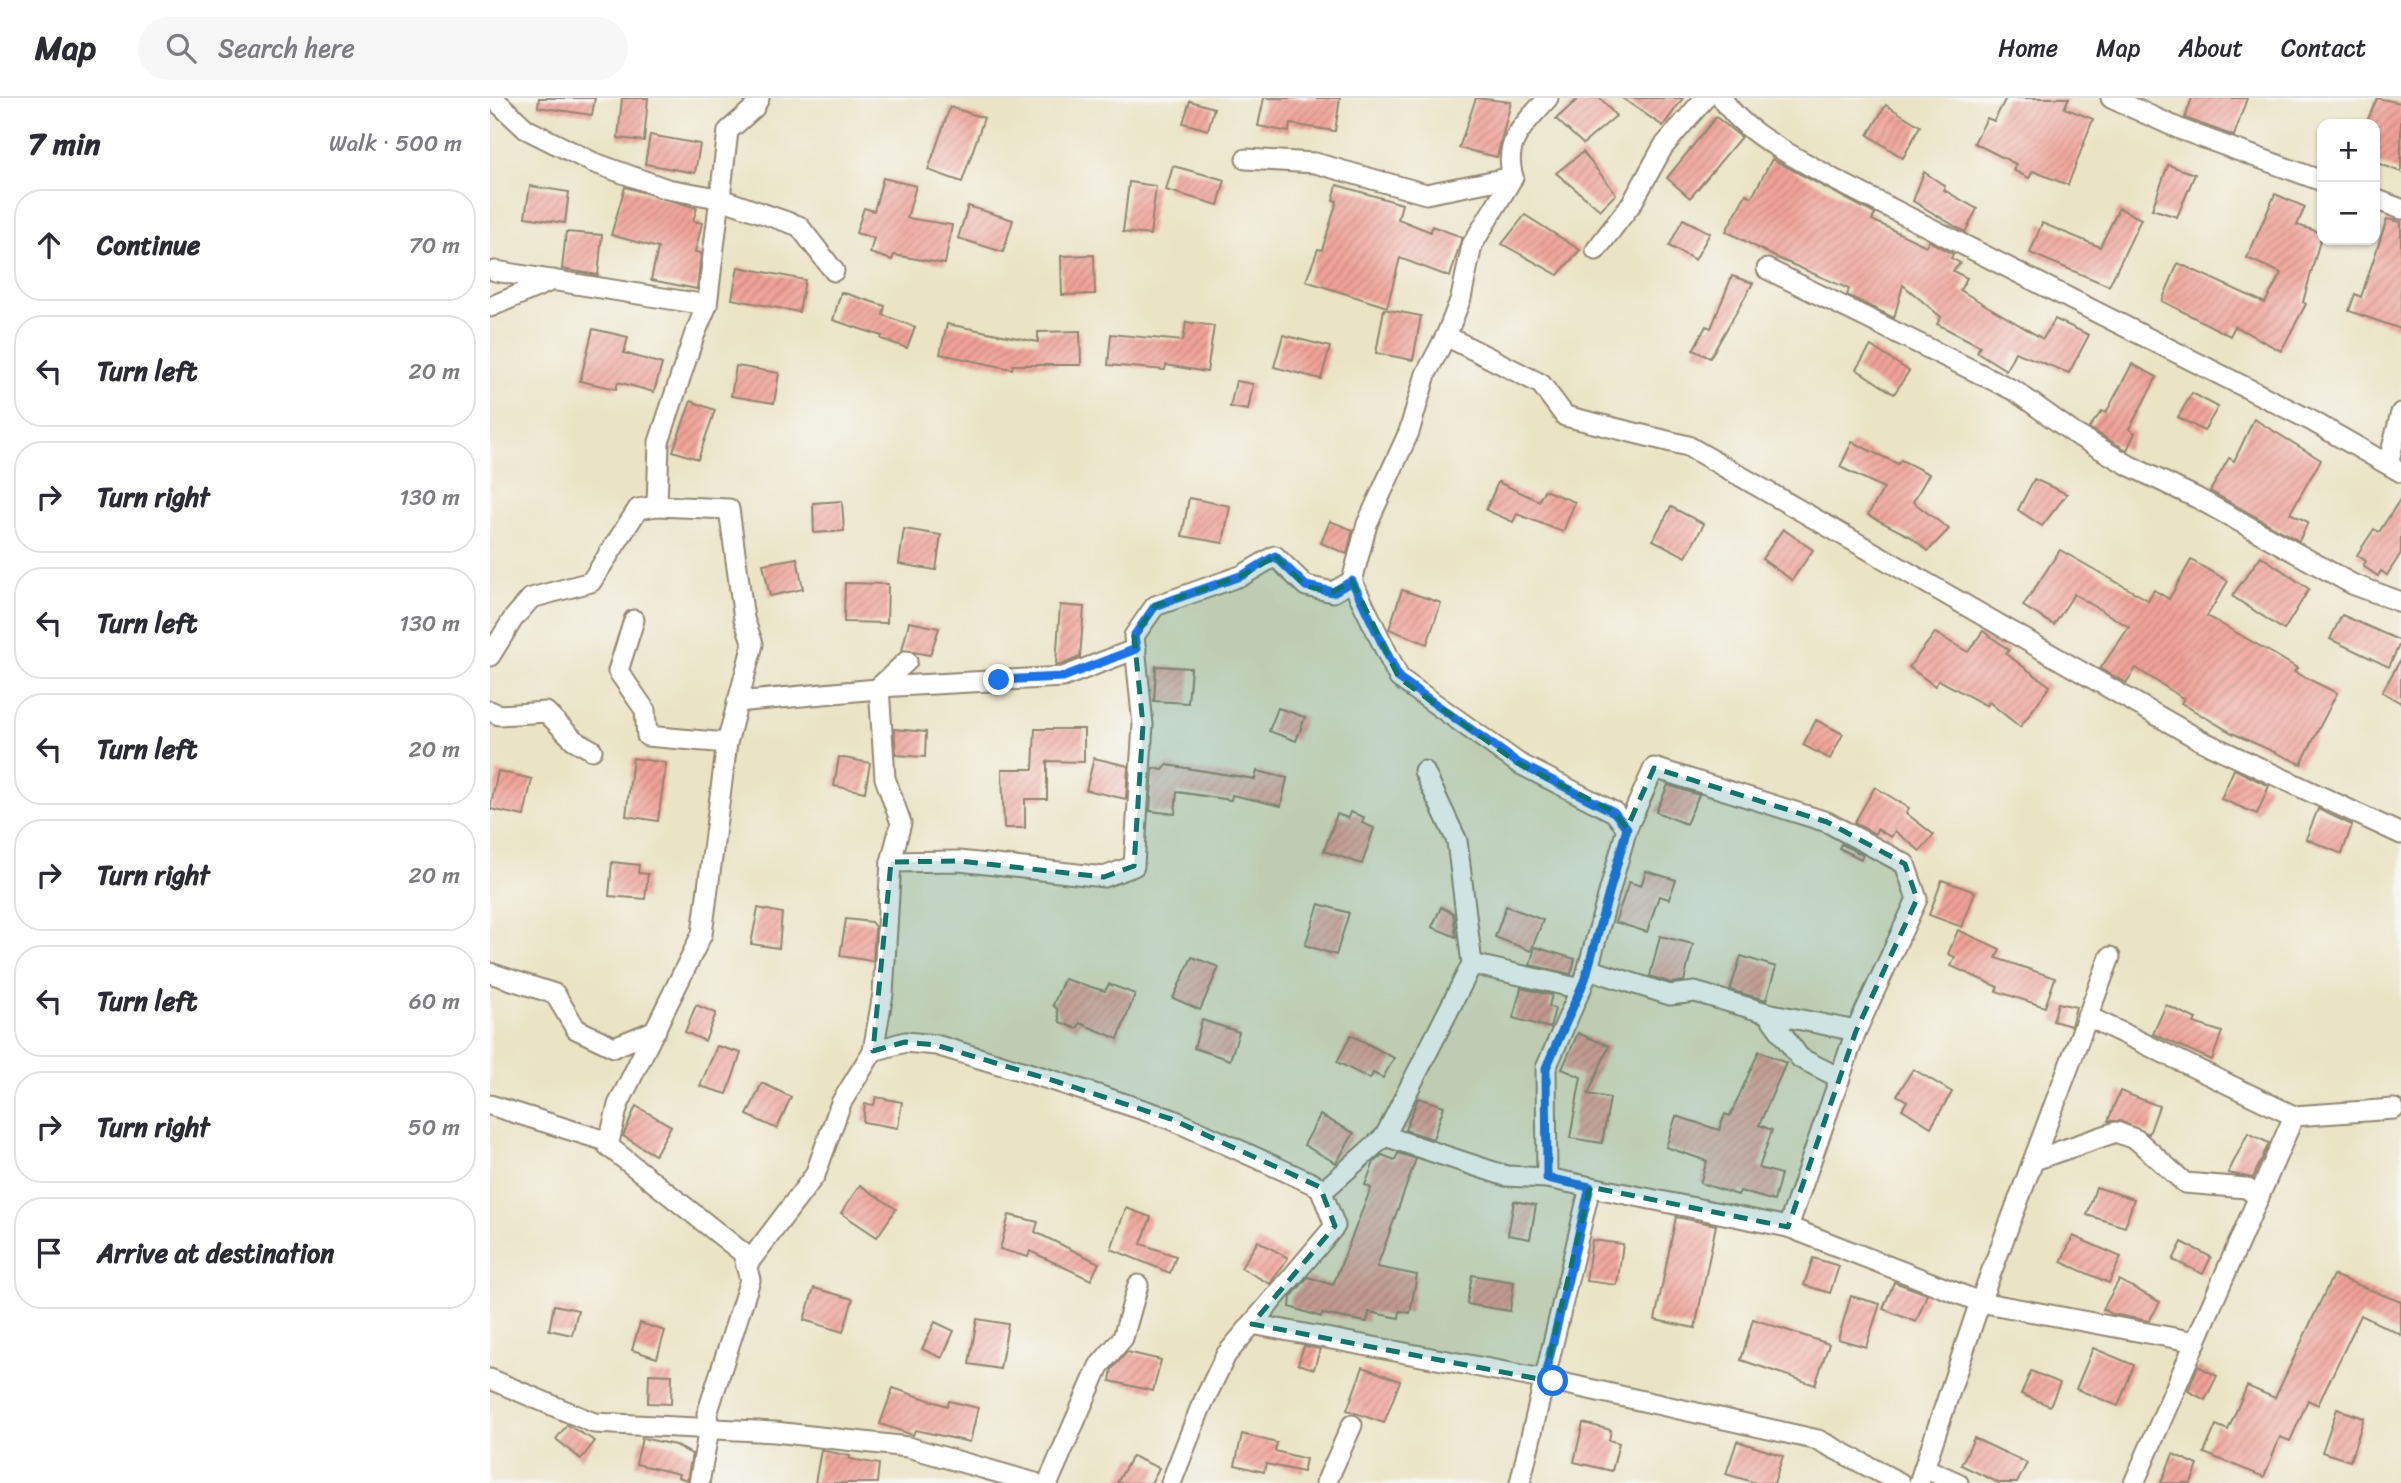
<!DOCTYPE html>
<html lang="en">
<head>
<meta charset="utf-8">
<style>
	:root { --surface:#fff; --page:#f7f7f7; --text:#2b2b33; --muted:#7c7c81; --line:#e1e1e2 }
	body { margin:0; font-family:Sriracha,sans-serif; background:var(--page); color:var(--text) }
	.controls { position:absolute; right:21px; top:21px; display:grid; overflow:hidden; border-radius:14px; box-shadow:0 2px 5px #0004 }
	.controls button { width:63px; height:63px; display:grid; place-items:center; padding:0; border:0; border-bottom:2px solid var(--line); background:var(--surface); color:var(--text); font:35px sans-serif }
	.stop { position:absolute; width:21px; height:21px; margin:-16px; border:5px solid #1a73e8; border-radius:50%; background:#fff }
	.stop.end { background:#1a73e8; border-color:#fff; box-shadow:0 2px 7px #0008 }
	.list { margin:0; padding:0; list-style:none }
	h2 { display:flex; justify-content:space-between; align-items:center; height:91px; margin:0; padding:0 28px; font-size:30px }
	h2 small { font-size:23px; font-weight:400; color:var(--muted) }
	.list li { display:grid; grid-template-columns:46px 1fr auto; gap:21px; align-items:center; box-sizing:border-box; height:112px; margin:0 14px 14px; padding:0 14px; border:2px solid var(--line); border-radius:28px }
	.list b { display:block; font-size:26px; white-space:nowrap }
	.list em { font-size:23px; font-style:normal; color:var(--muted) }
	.icon { flex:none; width:38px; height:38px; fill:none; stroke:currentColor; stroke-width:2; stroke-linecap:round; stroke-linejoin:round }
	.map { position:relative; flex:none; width:1911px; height:1385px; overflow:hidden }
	header { display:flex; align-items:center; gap:42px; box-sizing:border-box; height:98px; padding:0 35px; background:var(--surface); border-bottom:2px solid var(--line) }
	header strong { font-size:33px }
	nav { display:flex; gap:38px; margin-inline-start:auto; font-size:24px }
	.search { width:490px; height:63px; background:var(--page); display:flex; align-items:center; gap:18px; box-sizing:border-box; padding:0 24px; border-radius:38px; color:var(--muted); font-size:26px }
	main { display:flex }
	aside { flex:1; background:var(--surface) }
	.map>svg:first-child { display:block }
	.building { fill:url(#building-hatch) }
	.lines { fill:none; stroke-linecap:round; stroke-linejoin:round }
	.minor-casing { stroke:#928671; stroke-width:23 }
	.minor { stroke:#fff; stroke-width:19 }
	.route { stroke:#1a73e8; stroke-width:9 }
	.marked { fill:#0f766e; fill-opacity:0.2; stroke:#0f766e; stroke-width:5; stroke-dasharray:14 9; stroke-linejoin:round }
</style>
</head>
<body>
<header>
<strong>Map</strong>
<div class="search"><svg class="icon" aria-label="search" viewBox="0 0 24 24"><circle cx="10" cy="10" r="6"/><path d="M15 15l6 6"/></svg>Search here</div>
<nav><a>Home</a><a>Map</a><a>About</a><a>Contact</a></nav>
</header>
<main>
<aside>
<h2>7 min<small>Walk · 500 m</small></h2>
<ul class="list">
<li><svg class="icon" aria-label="ahead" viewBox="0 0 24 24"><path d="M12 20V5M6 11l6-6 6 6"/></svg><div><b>Continue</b></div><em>70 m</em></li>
<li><svg class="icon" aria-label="left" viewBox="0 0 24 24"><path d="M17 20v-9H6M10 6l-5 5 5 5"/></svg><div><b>Turn left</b></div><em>20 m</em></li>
<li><svg class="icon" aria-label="right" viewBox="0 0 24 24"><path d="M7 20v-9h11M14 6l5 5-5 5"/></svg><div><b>Turn right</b></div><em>130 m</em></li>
<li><svg class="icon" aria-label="left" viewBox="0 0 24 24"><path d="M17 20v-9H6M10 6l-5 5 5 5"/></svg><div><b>Turn left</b></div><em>130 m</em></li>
<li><svg class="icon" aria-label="left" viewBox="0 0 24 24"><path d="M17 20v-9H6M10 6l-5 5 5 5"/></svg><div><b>Turn left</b></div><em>20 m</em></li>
<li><svg class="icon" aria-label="right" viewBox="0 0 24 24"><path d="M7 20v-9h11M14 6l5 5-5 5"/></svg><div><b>Turn right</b></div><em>20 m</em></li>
<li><svg class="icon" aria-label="left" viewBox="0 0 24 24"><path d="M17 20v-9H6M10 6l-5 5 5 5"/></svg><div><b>Turn left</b></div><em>60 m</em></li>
<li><svg class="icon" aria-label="right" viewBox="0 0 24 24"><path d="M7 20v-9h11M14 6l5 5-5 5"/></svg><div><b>Turn right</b></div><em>50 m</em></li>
<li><svg class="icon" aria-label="arrive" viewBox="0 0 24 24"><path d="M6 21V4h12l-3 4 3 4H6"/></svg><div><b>Arrive at destination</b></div></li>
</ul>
</aside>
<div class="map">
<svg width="1911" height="1385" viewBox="0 0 1911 1385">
	<defs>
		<pattern id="building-hatch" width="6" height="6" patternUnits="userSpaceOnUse" patternTransform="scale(1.75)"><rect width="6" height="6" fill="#f0a298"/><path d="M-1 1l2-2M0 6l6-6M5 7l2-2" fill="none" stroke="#c4847b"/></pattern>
	</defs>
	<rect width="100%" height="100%" fill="#f6f6f2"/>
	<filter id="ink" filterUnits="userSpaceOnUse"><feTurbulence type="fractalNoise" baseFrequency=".0143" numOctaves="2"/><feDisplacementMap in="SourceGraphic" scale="14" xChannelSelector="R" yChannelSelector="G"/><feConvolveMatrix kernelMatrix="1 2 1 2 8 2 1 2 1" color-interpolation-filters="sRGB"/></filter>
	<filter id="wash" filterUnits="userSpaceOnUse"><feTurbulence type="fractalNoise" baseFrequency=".00686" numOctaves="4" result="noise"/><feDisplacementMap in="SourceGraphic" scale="28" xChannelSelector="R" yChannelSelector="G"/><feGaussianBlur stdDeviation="1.57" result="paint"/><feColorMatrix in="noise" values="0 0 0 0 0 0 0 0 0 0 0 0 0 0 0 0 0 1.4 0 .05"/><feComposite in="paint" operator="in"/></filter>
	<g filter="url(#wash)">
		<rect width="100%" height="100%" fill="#eae3c4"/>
		<g id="blocks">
			<g class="building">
				<path d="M49,0H105L102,17L48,9Z"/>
				<path d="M132,0H158L154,43L128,40Z"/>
				<path d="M774,0H850L845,33L800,26L799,34L768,28Z"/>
				<path d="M986,0L1021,4L1007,59L969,50Z"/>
				<path d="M1089,0H1110L1126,18L1093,46L1066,21Z"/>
				<path d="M1132,0H1193L1173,28Z"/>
				<path d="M1516,0H1579L1574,10L1603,21L1578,87L1543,73L1539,80L1523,72L1526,66L1484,45L1497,20L1504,23Z"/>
				<path d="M1702,0H1757L1744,38L1695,20Z"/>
				<path d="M1887,0L1911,5V74L1885,64V26H1876Z"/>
				<path d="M700,3L724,10L718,32L693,25Z"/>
				<path d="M1396,7L1430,28L1413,60L1378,37Z"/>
				<path d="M460,9L494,20L472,84L438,72Z"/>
				<path d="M1226,19L1251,39L1200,100L1177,80Z"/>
				<path d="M160,37L210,46L205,75L155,66Z"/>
				<path d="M1093,54L1126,96L1110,112L1066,75Z"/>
				<path d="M1282,61L1385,116L1382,122L1436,148L1439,143L1463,156L1461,160L1470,165L1463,173L1477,180L1470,192L1553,241L1565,221L1599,237L1579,275L1525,254L1516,272L1487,254L1490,248L1447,226L1451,219L1413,187L1404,220L1357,197L1359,191L1285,159L1236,133L1256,96L1262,99Z"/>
				<path d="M1678,67L1705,76L1687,119L1662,111Z"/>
				<path d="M683,68L735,82L728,107L676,92Z"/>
				<path d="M1434,74L1455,88L1454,92L1487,111L1475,134L1423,103Z"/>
				<path d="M393,80L426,88L417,120L462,127L455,166L404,157L402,162L380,155L384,140L366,135L374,110L384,113Z"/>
				<path d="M639,84L666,88L660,137L633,134Z"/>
				<path d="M847,87L912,106L908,121L941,134L942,128L972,139L960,179L910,160L897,209L816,183L828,151L832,152L847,103L843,102Z"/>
				<path d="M40,88L79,94L75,125L35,119Z"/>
				<path d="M135,89L207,110L203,123L212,125L205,154L211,155L207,191L161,182L168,150L121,137Z"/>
				<path d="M1785,96L1815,109L1807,127L1832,135L1813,204L1816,206L1791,253L1745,228L1740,238L1672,203L1688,165L1775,205L1791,175L1757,160Z"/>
				<path d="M478,108L523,122L513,154L468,140Z"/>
				<path d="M1629,110L1651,121L1619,188L1540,155L1552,125L1610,149Z"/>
				<path d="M1035,117L1090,152L1068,177L1012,146Z"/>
				<path d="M1193,121L1220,135L1205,162L1179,148Z"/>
				<path d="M1897,121L1911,124V231L1859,213L1865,196L1871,199Z"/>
				<path d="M76,134L112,137L108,177L72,171Z"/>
				<path d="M604,157L605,196L572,197L571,158Z"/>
				<path d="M248,169L315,182L309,214L242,201Z"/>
				<path d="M1242,178L1263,185L1220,260L1203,252L1216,228L1221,230Z"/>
				<path d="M351,194L395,208L393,217L425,229L417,250L391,241L392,238L343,222Z"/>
				<path d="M894,211L931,218L923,262L886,255Z"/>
				<path d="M696,224L724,228L717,274L676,267L675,272L618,267L621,236L693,243Z"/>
				<path d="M457,226L548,244V234L590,233L591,267H523L522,271L450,256Z"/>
				<path d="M103,231L138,239L134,255L172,266L164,294L128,284L126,291L90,283Z"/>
				<path d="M793,237L840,249L831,281L784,269Z"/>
				<path d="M1381,248L1419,273L1404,296L1366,271Z"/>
				<path d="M1642,266L1667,279L1639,331L1645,335L1637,352L1599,330L1612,313L1616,315Z"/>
				<path d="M246,268L289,275L284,305L241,298Z"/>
				<path d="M746,283L763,286L758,312L740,309Z"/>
				<path d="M1702,295L1728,309L1714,333L1688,319Z"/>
				<path d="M201,303L225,312L208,361L183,353Z"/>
				<path d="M1764,321L1831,362L1800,415L1818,424L1809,443L1720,393L1739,360L1744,363Z"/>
				<path d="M1362,344L1408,366L1411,362L1439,376L1423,404L1459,431L1438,453L1421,439L1378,417L1394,390L1350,369Z"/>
				<path d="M1544,381L1577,396L1552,428L1528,412Z"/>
				<path d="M1008,384L1049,403L1054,392L1085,404L1073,434L1027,416L1023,424L996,412Z"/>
				<path d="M699,400L740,408L733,445L692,438Z"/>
				<path d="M1911,400V455L1897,477L1891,473L1888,478L1873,468L1876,463L1867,457L1884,431L1889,434Z"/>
				<path d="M352,403L354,433L324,435L323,405Z"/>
				<path d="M1181,409L1214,426L1196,459L1163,442Z"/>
				<path d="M840,423L863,432L857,456L831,445Z"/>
				<path d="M414,431L451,437L446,472L409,466Z"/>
				<path d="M1293,431L1323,452L1302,482L1272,461Z"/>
				<path d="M1570,452L1658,502L1664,492L1679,501L1701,462L1738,483L1717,518L1782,555L1807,570L1804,574L1847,595L1811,666L1742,635L1691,605L1694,601L1646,570L1636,585L1610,571L1639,529L1584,496L1564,527L1533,508Z"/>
				<path d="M1771,458L1819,491L1794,532L1742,498Z"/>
				<path d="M307,460L313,491L280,498L273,466Z"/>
				<path d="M355,485L398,486L397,525L354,524Z"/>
				<path d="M912,492L951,505L937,546L899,531Z"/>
				<path d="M570,507L594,509L590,559L571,567L566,566Z"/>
				<path d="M1852,517L1911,543L1899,569L1840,541Z"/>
				<path d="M419,524L449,530L440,557L412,552Z"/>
				<path d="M1493,533L1519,552L1516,556L1560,588L1530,629L1499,604L1497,608L1449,582L1445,588L1419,569L1445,535L1478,554Z"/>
				<path d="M1911,561V605L1892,594Z"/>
				<path d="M666,568L701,570L698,605L664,603Z"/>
				<path d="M788,610L815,619L806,643L779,633Z"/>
				<path d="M1326,622L1353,636L1340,661L1313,647Z"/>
				<path d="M404,631L436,634L435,659L406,657Z"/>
				<path d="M545,631H594V664L557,663V701H535V730H514L512,671H543Z"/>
				<path d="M349,659L380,665L375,694L344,688Z"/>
				<path d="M143,660L176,665L168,723L136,718Z"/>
				<path d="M604,660L638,668L636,701L596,692Z"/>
				<path d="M677,667L765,681L767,673L797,680L791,708L742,697L741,702L687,694L685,716L660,713L663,670L673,672Z"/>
				<path d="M1744,671L1779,688L1767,716L1731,701Z"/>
				<path d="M8,673L42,681L34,718L0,711Z"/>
				<path d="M1178,687L1209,697L1196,726L1166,714Z"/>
				<path d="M1385,689L1419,710L1416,715L1444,737L1430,753L1405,733L1401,739L1387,731L1385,736L1364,725Z"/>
				<path d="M1828,711L1862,727L1852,756L1816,741Z"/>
				<path d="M860,714L874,719L872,725L884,730L872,766L834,753L847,716L858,720Z"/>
				<path d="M1351,746L1373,757L1371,761L1349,750Z"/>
				<path d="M122,764L149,767L148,775L158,776L155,801L119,798Z"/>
				<path d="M1156,773L1186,782L1179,801L1169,798L1157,834L1125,824L1139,784L1151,788Z"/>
				<path d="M1452,782L1485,794L1472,829L1439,817Z"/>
				<path d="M829,806L859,815L846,857L815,847Z"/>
				<path d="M1016,808L1053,822L1041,853L1005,839Z"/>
				<path d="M951,809L963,815L966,839L942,829Z"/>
				<path d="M268,810L292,815L289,850L261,846Z"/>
				<path d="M356,821L381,824L385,829L383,863L350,858Z"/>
				<path d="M1468,832L1510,851L1506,860L1565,880L1555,909L1506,893L1508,889L1461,868L1465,859L1458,856Z"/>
				<path d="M1170,838L1203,846L1194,883L1181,885L1160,878Z"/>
				<path d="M1045,849L1085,861L1081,876L1040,867Z"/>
				<path d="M1251,858L1286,869L1276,902L1240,892Z"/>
				<path d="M702,859L729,869L710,912L683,900Z"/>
				<path d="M574,881L615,893L619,886L645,896L628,941L590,925L587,931L570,924L567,911L563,907Z"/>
				<path d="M1031,890L1062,897L1059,908L1065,911L1060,930L1023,920Z"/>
				<path d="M1568,905L1586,909L1581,928L1563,923Z"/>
				<path d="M206,907L226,915L215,943L195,934Z"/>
				<path d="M1676,907L1706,921L1704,925L1732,934L1722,962L1663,936Z"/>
				<path d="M712,922L749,934L740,962L704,950Z"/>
				<path d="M1088,935L1119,948L1098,996L1120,1000L1112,1045L1080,1040L1091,979L1072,971Z"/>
				<path d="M861,937L904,960L893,980L883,975L880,981L847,964Z"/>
				<path d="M227,948L251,955L237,996L210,988Z"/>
				<path d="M1269,953L1296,965L1269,1027L1282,1032L1269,1070L1291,1076L1284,1103L1250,1093L1248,1097L1210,1085L1217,1063L1176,1049L1186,1018L1229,1032L1235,1016L1240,1018Z"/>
				<path d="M1423,971L1462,994L1441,1029L1412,1011L1417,1003L1407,997Z"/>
				<path d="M272,985L301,999L287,1031L257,1017Z"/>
				<path d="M1630,993L1669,1008L1659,1036L1630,1023H1618Z"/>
				<path d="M386,999L412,1004L408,1030L373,1024L375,1006L384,1007Z"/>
				<path d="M928,1000L954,1008L943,1041L915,1032Z"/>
				<path d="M146,1008L181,1028L165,1057L133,1038Z"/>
				<path d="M830,1017L864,1035L846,1065L814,1047Z"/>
				<path d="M1758,1035L1779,1045L1763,1080L1738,1075Z"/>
				<path d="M908,1055L926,1061L887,1169L927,1177L920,1215L910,1213L909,1220L879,1214L877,1224L832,1216L831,1219L800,1209L801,1199L818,1179L843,1187L881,1090L875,1087L884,1064L892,1057L905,1062Z"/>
				<path d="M370,1087L406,1111L387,1139L351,1115Z"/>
				<path d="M1606,1089L1644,1101L1635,1129L1597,1117Z"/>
				<path d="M1024,1103L1046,1107L1040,1141L1018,1137Z"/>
				<path d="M636,1110L661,1119L651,1146L686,1158L680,1175L621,1151Z"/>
				<path d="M519,1117L548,1124L545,1134L609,1165L601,1182L540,1153L538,1159L510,1151Z"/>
				<path d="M1186,1119L1226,1127L1205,1230L1165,1222Z"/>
				<path d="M1583,1138L1631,1159L1619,1185L1571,1164Z"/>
				<path d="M1102,1142L1133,1146L1127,1187L1096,1183Z"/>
				<path d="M768,1143L798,1160L780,1186L751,1170Z"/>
				<path d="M1692,1144L1721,1159L1713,1176L1683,1162Z"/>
				<path d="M1323,1160L1349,1168L1340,1195L1314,1187Z"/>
				<path d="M982,1177L1024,1184L1020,1213L977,1206Z"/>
				<path d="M1843,1177L1911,1204V1237L1871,1217L1828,1307L1818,1302L1800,1343L1790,1339L1774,1379L1714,1355L1726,1327L1738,1332L1757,1288L1785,1300Z"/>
				<path d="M1629,1182L1670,1204L1659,1223L1622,1216L1613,1211Z"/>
				<path d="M1404,1184L1437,1196L1426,1224L1393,1211Z"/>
				<path d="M324,1190L363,1201L353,1234L314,1222Z"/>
				<path d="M1361,1198L1390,1206L1376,1249L1348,1241Z"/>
				<path d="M64,1207L88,1212L82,1237L59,1232Z"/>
				<path d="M487,1221L518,1226L510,1271L479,1266Z"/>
				<path d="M1263,1221L1339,1246L1325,1287L1251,1262Z"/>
				<path d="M445,1224L464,1233L452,1260L432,1251Z"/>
				<path d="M150,1225L175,1233L167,1260L142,1252Z"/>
				<path d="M814,1248L830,1251L824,1271L808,1266Z"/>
				<path d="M1603,1250L1644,1267L1628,1308L1586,1291Z"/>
				<path d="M637,1254L671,1262L663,1293L620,1283L622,1271Z"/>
				<path d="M1708,1268L1727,1278L1715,1302L1698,1293Z"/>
				<path d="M873,1269L910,1283L894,1325L857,1312Z"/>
				<path d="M1541,1273L1570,1285L1560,1308L1531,1296Z"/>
				<path d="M159,1276L182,1277L181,1306L158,1305Z"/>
				<path d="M403,1290L457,1308L459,1303L488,1310L480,1344L425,1332L423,1337L390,1326Z"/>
				<path d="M1847,1311L1874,1320L1860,1363L1832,1354Z"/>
				<path d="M1093,1325L1121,1332L1119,1342L1129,1345L1122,1373L1084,1364Z"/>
				<path d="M77,1327L105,1343L91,1361L66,1341Z"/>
				<path d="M752,1336L787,1345L785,1353L816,1361L813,1374L776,1366L774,1374L745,1367Z"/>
				<path d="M152,1340L185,1347L202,1356L197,1382L188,1379L189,1376L146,1366Z"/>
				<path d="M1484,1340L1537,1365L1527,1385H1509L1471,1367Z"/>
				<path d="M1247,1343L1293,1358L1284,1385H1266L1236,1376Z"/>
				<path d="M331,1352L360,1358V1361L389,1366L387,1385H325Z"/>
				<path d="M1683,1356L1708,1367L1701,1385H1671Z"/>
				<path d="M642,1358L669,1370L661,1385H627Z"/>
			</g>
		</g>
	</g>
	<g filter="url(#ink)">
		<use href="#blocks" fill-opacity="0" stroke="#928671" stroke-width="2"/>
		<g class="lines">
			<defs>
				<g id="minor">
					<path d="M3,0L36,31L102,64L177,91L228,100L309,128L344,173"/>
					<path d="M1232,0C1254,37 1307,59 1343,81L1822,323L1911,374"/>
					<path d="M1621,0L1692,32L1832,83"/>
					<path d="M756,61L825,65L936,96L1023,79L982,147L971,200L956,238"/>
					<path d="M1023,79C1012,43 1036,25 1058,0"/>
					<path d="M1885,101L1911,111"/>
					<path d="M1106,152L1142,105L1173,49L1215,0"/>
					<path d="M1277,171L1525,293L1585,336L1640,368L1707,400L1862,486L1911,504"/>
					<path d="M5,173L217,207"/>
					<path d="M0,209L63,182"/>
					<path d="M1898,366L1911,315"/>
					<path d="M144,522L128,573L155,612L157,638L237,645"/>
					<path d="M0,558L23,521L41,500L101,484L148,411L167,408"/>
					<path d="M247,604L387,591L417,563"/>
					<path d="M0,613L9,617L56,614L84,642L102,652"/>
					<path d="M1137,730L1124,714L1028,665L909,580L862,483L877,426L919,334L936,276L956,238L1051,286L1075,318L1198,348L1710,642L1911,736"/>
					<path d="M401,764L411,725L395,680L389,589L573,579L646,551"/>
					<path d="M982,866L1091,891"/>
					<path d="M1098,871L1180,897L1205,894L1277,915L1366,933"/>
					<path d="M0,875L65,896L86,931L124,949L166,932"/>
					<path d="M1277,915L1310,960L1350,980"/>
					<path d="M1597,918L1804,1018L1904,1011"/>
					<path d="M0,1007L119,1044"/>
					<path d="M895,1038L1016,1078L1057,1080L1298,1129L1490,1204L1706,1244"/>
					<path d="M1544,1062L1626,1034L1647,1042L1695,1085L1756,1090L1769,1099"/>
					<path d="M1057,1080L1056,970L1095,881L1137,730L1164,670L1337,724L1415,766L1427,801L1366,933L1298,1129"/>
					<path d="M832,1094L895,1038L982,866L967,743L934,673"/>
					<path d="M256,1168L325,1077L351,1005L383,953"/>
					<path d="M762,1226L1063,1283L1328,1342L1410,1385"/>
					<path d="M0,1281L104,1325L285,1334L418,1349L545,1385"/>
					<path d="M1434,1370L1468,1385"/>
					<path d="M209,1385L219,1331L217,1316L260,1182L253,1155L118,1048L128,1007L212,836L237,645L263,546L254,521L239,411L167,408L169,344L204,238L217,207L238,33L264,10L269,0"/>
					<path d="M558,1385L609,1268L633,1240L648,1187"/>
					<path d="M681,1385L710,1311L736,1257L845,1128L830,1089L681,1021L568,984L446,947L415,944L383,953L393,896L401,764L469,763L614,779L644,768L653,627L644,538L665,508L753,477L785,458L816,488L843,494L862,483"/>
					<path d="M836,1385L862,1327"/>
					<path d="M1030,1385L1100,1089"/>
					<path d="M1429,1385L1490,1204L1620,859"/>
					<path d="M1644,1385L1804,1018"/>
				</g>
			</defs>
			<use href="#minor" class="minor-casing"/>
			<use href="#minor" class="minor"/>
		</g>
	</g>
	<g class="lines" filter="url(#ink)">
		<path class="route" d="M509,582L573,579L646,551L644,538L665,508L753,477L785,458L816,488L843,494L862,483L909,580L1028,665L1124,714L1137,730L1095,881L1056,970L1057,1080L1100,1089L1054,1282L1063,1283"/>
	</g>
	<path class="marked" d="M785,458L816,488L843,494L862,483L909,580L1028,665L1124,714L1137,730L1164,670L1337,724L1415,766L1427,801L1366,933L1298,1129L1100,1089L1054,1282L762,1226L845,1128L830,1089L681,1021L568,984L446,947L415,944L383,953L401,764L469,763L614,779L644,768L653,627L644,538L665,508L753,477Z"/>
</svg>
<div class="controls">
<button>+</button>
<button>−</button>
</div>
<div class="stop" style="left:1063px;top:1283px"></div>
<div class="stop end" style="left:509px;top:582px"></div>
</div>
</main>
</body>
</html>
